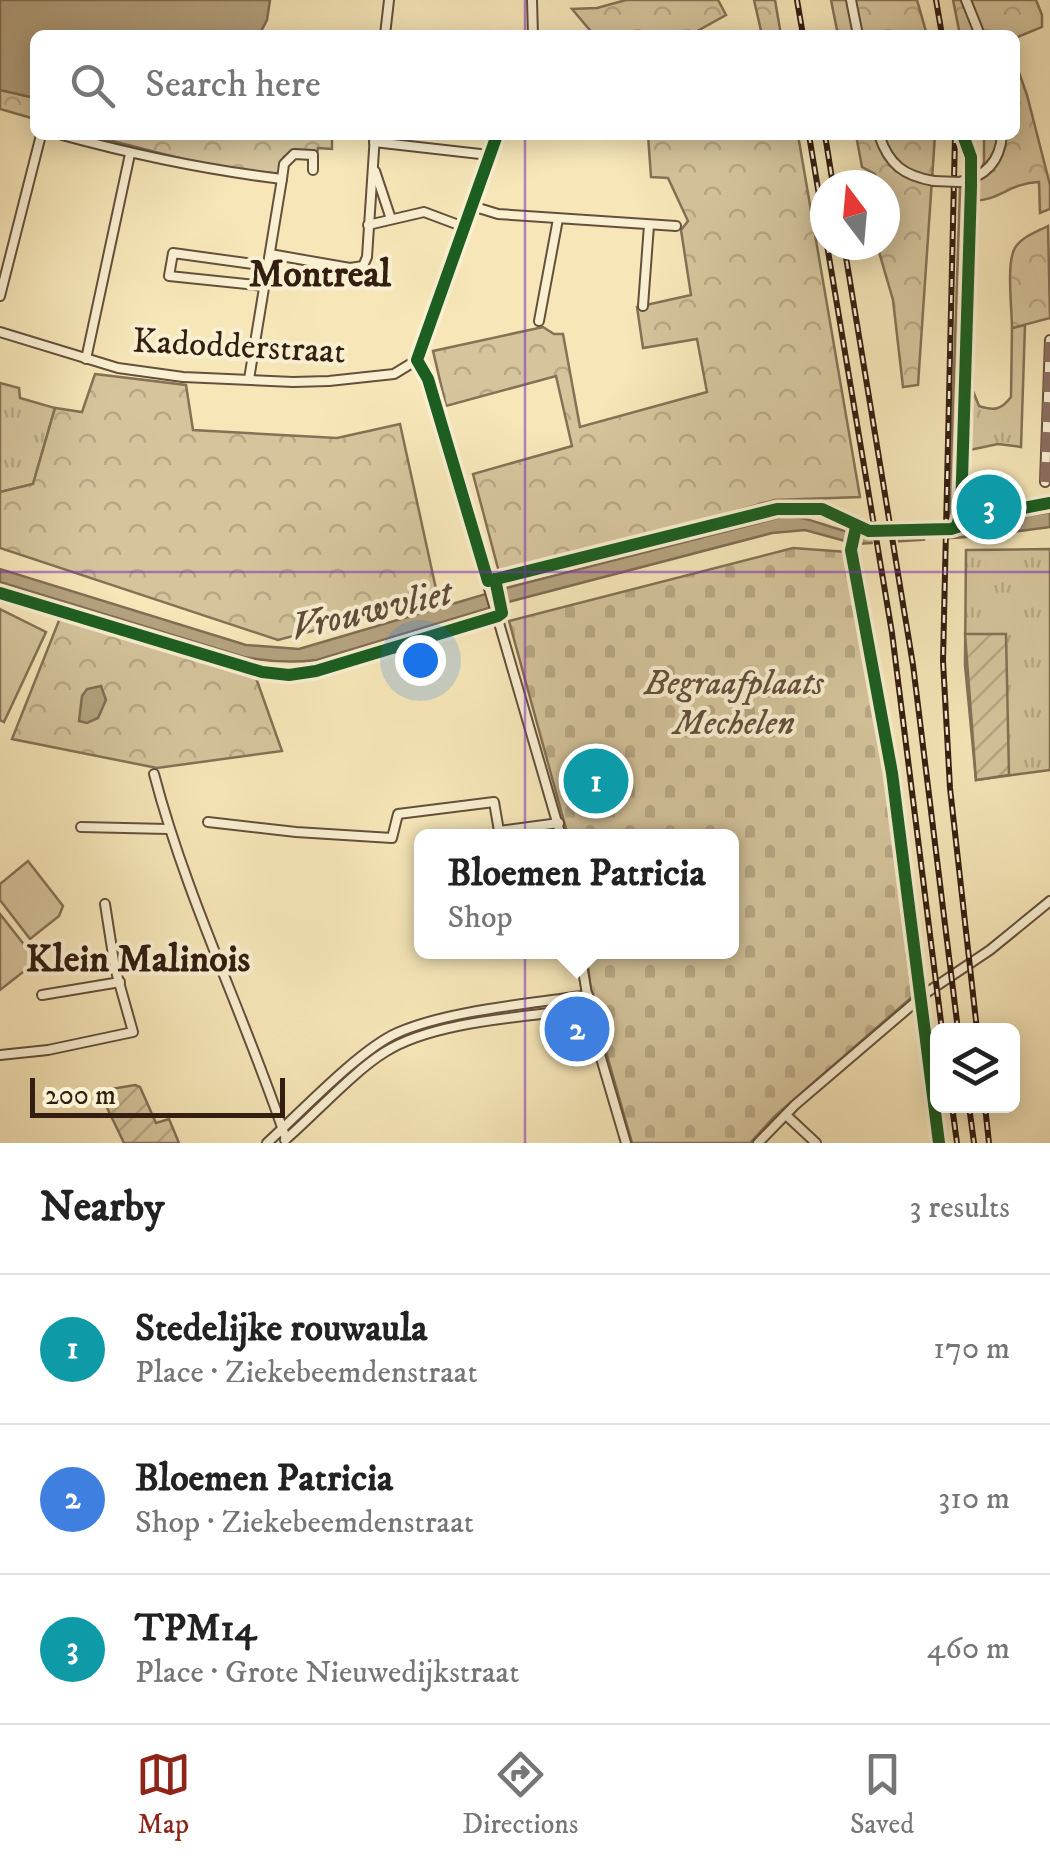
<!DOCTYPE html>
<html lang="en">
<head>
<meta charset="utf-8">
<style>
	:root { --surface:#fff; --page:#f2f2f2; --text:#222; --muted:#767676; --line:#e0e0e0; --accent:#8f2418 }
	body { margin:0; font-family:"IM FELL DW Pica",serif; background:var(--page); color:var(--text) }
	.controls { position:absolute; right:30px; bottom:30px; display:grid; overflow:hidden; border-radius:15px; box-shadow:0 5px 25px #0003 }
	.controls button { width:90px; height:90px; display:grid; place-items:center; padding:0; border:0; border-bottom:2px solid var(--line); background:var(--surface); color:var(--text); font:50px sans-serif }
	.compass { position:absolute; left:810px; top:170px; width:90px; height:90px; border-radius:50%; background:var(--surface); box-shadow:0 5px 25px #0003; rotate:344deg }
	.scale { position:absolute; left:30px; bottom:25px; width:255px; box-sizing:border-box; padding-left:10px; border:5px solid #331e11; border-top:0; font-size:28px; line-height:35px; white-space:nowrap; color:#331e11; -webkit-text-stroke:8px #f9efd1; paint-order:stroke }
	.you { position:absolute; left:420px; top:660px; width:35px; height:35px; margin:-25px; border:8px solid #fff; border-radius:50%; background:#1a73e8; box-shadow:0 0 0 15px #1a73e833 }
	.badge { display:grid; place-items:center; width:65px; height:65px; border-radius:50%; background:var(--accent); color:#fff; font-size:32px; font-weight:700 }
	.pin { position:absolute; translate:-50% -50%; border:5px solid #fff; box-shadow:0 2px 10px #0006 }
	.popup { position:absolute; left:414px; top:829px; width:325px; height:130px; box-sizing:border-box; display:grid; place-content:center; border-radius:15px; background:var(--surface); filter:drop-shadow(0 2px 8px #0005); font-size:32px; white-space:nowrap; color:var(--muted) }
	.popup b { font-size:38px; color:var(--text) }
	.popup::after { content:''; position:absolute; left:50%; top:100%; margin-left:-20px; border:20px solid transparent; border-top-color:var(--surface) }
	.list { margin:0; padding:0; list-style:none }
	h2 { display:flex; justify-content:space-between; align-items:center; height:130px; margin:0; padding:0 40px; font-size:42px }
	h2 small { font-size:32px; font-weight:400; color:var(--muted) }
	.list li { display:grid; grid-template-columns:65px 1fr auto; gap:30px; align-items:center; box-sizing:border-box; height:150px; padding:0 40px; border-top:2px solid var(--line) }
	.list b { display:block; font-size:38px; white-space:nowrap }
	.list p { margin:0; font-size:32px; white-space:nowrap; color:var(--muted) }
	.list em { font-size:32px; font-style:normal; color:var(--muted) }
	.icon { flex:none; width:55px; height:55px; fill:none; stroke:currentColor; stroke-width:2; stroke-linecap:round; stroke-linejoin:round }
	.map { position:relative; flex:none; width:1050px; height:1143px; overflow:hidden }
	.search { position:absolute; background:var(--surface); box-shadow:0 5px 25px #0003; left:30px; right:30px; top:30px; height:110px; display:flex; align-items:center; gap:25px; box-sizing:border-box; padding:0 35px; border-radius:15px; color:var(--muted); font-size:38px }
	.sheet { height:580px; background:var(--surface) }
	nav { display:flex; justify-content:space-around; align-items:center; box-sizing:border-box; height:140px; border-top:2px solid var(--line); background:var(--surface); font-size:28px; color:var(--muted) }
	nav a { display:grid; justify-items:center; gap:5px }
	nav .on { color:var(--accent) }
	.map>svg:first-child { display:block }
	.grass { fill:url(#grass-tufts); stroke:#847156; stroke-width:2.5 }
	.forest { fill:url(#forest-crowns); stroke:#847156; stroke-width:2.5 }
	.cemetery { fill:url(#cemetery-stones); stroke:#847156; stroke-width:2.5 }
	.park { fill:#d5c49c; stroke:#847156; stroke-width:2.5 }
	.garden { fill:url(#garden-furrows); stroke:#847156; stroke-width:2.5 }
	.water { fill:#b4a27f; stroke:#806d53; stroke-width:2.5 }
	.pier { fill:#f6e6b8 }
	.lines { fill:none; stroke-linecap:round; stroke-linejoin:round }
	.street-casing { stroke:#64503b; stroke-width:12 }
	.street { stroke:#f9efd1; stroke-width:8 }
	.rail-casing { stroke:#331e11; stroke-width:6 }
	.rail { stroke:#f9efd1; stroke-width:2.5; stroke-dasharray:8; stroke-linecap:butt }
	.street-bridge-casing { stroke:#64503b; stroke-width:12; stroke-linecap:butt }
	.street-bridge { stroke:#f9efd1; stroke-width:8 }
	.quiet { stroke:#8d6e63; stroke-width:10; stroke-dasharray:20 10; stroke-linecap:butt }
	.cycleway-casing { stroke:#f9efd1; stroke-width:19 }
	.cycleway { stroke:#1b5e20; stroke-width:12 }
	.grid { fill:none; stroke:#7b2cbf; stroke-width:2.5; stroke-opacity:0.55 }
	.labels { text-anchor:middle; stroke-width:8; stroke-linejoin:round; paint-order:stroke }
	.street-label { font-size:35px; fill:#331e11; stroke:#f9efd1 }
	.park-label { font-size:35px; font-style:italic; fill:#64503b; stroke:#f9efd1 }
	.neighbourhood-label { font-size:38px; font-weight:bold; fill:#331e11; stroke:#f9efd1 }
	.water-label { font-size:38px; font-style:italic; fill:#604c38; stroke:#f9efd1 }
</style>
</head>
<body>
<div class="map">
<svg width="1050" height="1143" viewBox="0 0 1050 1143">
	<defs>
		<pattern id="grass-tufts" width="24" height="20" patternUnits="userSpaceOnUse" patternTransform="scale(2.5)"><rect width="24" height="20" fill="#d5c49c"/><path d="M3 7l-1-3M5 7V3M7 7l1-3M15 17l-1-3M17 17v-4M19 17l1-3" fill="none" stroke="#b7a885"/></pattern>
		<pattern id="forest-crowns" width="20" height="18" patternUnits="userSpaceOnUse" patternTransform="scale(2.5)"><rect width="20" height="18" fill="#d5c49c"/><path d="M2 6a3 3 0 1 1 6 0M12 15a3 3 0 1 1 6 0" fill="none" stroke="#b7a885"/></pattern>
		<pattern id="cemetery-stones" width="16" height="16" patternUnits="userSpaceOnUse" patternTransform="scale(2.5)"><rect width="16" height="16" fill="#d5c49c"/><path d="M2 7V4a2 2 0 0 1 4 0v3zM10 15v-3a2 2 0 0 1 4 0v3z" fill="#b7a885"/></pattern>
		<pattern id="garden-furrows" width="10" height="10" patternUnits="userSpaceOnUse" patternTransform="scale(2.5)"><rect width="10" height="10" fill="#d5c49c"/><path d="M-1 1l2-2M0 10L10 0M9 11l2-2" fill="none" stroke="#b7a885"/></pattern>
	</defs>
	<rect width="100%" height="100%" fill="#f6e6b8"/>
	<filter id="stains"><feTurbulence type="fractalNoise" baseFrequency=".002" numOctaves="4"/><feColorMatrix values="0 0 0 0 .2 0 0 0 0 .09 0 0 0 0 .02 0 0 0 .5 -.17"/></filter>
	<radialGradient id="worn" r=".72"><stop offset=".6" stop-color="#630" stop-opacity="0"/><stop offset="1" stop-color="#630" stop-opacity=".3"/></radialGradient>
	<g class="grass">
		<path d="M960,188H968L957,521L949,523Z"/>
		<path d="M1025,325L1021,447L998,444L965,451L967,385L971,386L979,406C994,411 1001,410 1011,397L1012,328Z"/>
		<path d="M0,383L19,388L20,398L55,408L33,484L0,492Z"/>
		<path d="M1050,549V770L976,780L965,665L966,550Z"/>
	</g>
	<g class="forest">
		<path d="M626,0H718L726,15L690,35H594L572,9L597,8Z"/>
		<path d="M754,0H775L781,35H762Z"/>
		<path d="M831,0H917L927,35H838Z"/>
		<path d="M953,0H1036L1042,15V27L1015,38V35H960Z"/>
		<path d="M1015,61L1027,95L1050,185V209L1040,213L1039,182C1009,183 1000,201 972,201L984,162V135H1015Z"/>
		<path d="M0,90L35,98V119L0,109Z"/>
		<path d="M89,135H168L184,139L197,135H332V149L318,148L316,160L284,157L282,174L210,166Z"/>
		<path d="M648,135H798L860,497L775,500L500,576L473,474L572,446L556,376L446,406L433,351L543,327L554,334H563L580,427L707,392L697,339L643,348L637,307L691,295L681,230L688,221L668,178L651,177Z"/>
		<path d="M856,135H935L918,385L903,387L893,300L877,245H885V185H877L875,174L862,167Z"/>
		<path d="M1048,226L1050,318L1012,328C1012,310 1006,262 1015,248C1021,237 1038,231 1048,226Z"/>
		<path d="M95,374L186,385L193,430L337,438L400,424L438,598L278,640L0,548V492L33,484L55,408L82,412Z"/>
		<path d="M60,618L255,675L282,751L157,768L12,739Z"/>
	</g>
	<path class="cemetery" d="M793,548L847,552L887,778L912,997L774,1117L750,1143H632L593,1006L586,952H732V836H568L509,621Z"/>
	<g class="park">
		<path d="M0,609L46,632L4,722L0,720Z"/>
		<path d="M28,861L63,906L59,916L30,939L0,900V884Z"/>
		<path d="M0,914L37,961L0,990Z"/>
	</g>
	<g class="garden">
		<path d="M965,634H1006L1009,775L976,780Z"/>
		<path d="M135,1085L140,1087L156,1123L169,1119L179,1143H124L99,1091Z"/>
	</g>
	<g class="water">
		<path d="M0,0H270L267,20L259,35H35V98L0,90Z"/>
		<path d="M1050,512V527L983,536L856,544L805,530L772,533L512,601L317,660C291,663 270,662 244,657L0,582V569L246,645L299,649L510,587L781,517C812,514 835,534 864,533L984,523Z"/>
		<path d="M101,686L106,700L98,718L87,723L79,721L82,696L87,689Z"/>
	</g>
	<g class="pier">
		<path d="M948,522V542L925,545L926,524Z"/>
		<path d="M895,525L899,548L874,549L870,528Z"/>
	</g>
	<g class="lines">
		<defs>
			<g id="street">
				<path d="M532,0L533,35"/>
				<path d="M851,0L858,35"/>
				<path d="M966,0L980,35"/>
				<path d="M385,35L389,0"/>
				<path d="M62,135C135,155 207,170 282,179L249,379"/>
				<path d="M879,135C889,165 904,176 934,181"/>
				<path d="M374,142L489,155"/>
				<path d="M375,171L391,219"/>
				<path d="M282,179L284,164L294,154L313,155V170"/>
				<path d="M959,182C985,177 1000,162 1002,135"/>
				<path d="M472,206L498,214L676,226"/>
				<path d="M368,225L424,212L464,227"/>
				<path d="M270,254L350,268L363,266L367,257L375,135"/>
				<path d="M265,286L169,276L173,253L268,266"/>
				<path d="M0,296L41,135"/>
				<path d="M643,306L649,225"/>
				<path d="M539,321L558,219"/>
				<path d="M0,332L118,368L183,377L293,382L329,381L394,374L417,360L497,135"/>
				<path d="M86,359L130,154"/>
				<path d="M417,360L428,379L561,836"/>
				<path d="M1045,482L1050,340"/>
				<path d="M154,774C187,900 245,1016 286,1139"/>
				<path d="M208,822L296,832L392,838L398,814L494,802L499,831L559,823"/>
				<path d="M81,827L168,829"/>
				<path d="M580,952L593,1031L626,1143"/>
				<path d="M42,995L120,982"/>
				<path d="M0,1055L48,1050L133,1032L115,968L105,904"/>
				<path d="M786,1115L816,1143"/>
				<path d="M285,1140C314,1115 354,1071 385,1052C435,1020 530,1017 590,1008"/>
				<path d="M267,1143C300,1113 359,1050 397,1033C449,1010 531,1004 588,995"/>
				<path d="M758,1143L795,1105L926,993L990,950L1050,901"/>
			</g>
		</defs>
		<use href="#street" class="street-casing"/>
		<use href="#street" class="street"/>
		<defs>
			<g id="rail">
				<path d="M797,0L803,35"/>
				<path d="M936,0L942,35"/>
				<path d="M809,135L825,231"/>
				<path d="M825,135L833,185"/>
				<path d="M955,135L943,661L950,788L977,1030"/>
				<path d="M827,245L892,633L942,1030"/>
				<path d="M844,245L913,665L958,1030"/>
				<path d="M952,1106L957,1143"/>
				<path d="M969,1106L974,1143"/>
				<path d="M985,1106L989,1143"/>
			</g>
		</defs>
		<use href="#rail" class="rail-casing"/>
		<use href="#rail" class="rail"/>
		<defs>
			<path id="street-bridge" d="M934,181L959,182"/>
		</defs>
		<use href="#street-bridge" class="street-bridge-casing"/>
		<use href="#street-bridge" class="street-bridge"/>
		<path class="quiet" d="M1045,482L1050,340"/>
		<defs>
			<g id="cycleway">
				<path d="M497,135L417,360L428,379L488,581L777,509H822L869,531L951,529L1002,512L1050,503"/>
				<path d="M957,526L961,512L971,186V157L963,135"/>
				<path d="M856,527L851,550L892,773L939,1143"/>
				<path d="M0,593L262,672L289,675L316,671L498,616L502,613L495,579"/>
			</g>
		</defs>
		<use href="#cycleway" class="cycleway-casing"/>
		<use href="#cycleway" class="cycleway"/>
	</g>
	<path class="grid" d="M525,0V35M525,135V1143M0,572H1050"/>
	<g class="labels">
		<g class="street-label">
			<text transform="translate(239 345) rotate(3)" y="12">Kadodderstraat</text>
		</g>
		<g class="park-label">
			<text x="734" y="694">Begraafplaats<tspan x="734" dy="40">Mechelen</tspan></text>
		</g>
		<g class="neighbourhood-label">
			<text x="320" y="286">Montreal</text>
			<text x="138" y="971">Klein Malinois</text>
		</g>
		<g class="water-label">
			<text transform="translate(371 609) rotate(-13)" y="13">Vrouwvliet</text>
		</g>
	</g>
	<rect width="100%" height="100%" filter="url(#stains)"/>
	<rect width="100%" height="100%" fill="url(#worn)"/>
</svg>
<div class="controls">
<button><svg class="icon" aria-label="layers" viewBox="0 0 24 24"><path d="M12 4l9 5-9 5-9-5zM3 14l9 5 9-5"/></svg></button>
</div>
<svg class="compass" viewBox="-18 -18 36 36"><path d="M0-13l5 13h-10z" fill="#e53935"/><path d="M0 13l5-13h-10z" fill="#767676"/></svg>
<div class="scale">200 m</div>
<div class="you"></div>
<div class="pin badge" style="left:596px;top:781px;background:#0f9aa8">1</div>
<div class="pin badge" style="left:577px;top:1029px;background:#3f7fe0">2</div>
<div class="popup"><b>Bloemen Patricia</b>Shop</div>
<div class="pin badge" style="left:989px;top:507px;background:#0f9aa8">3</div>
<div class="search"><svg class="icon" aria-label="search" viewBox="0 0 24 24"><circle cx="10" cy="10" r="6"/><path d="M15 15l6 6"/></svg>Search here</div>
</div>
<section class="sheet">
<h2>Nearby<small>3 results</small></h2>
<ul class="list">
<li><span class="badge" style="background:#0f9aa8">1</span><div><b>Stedelijke rouwaula</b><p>Place · Ziekebeemdenstraat</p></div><em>170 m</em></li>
<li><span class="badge" style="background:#3f7fe0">2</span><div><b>Bloemen Patricia</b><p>Shop · Ziekebeemdenstraat</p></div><em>310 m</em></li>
<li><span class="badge" style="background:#0f9aa8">3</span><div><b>TPM14</b><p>Place · Grote Nieuwedijkstraat</p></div><em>460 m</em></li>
</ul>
</section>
<nav>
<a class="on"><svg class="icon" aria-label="map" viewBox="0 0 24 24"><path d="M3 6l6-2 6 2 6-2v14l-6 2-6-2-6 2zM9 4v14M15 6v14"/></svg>Map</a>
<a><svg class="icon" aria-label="directions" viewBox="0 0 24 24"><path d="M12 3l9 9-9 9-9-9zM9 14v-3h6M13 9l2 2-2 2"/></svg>Directions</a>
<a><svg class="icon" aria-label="saved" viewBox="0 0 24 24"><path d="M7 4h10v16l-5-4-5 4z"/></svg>Saved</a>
</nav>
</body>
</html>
